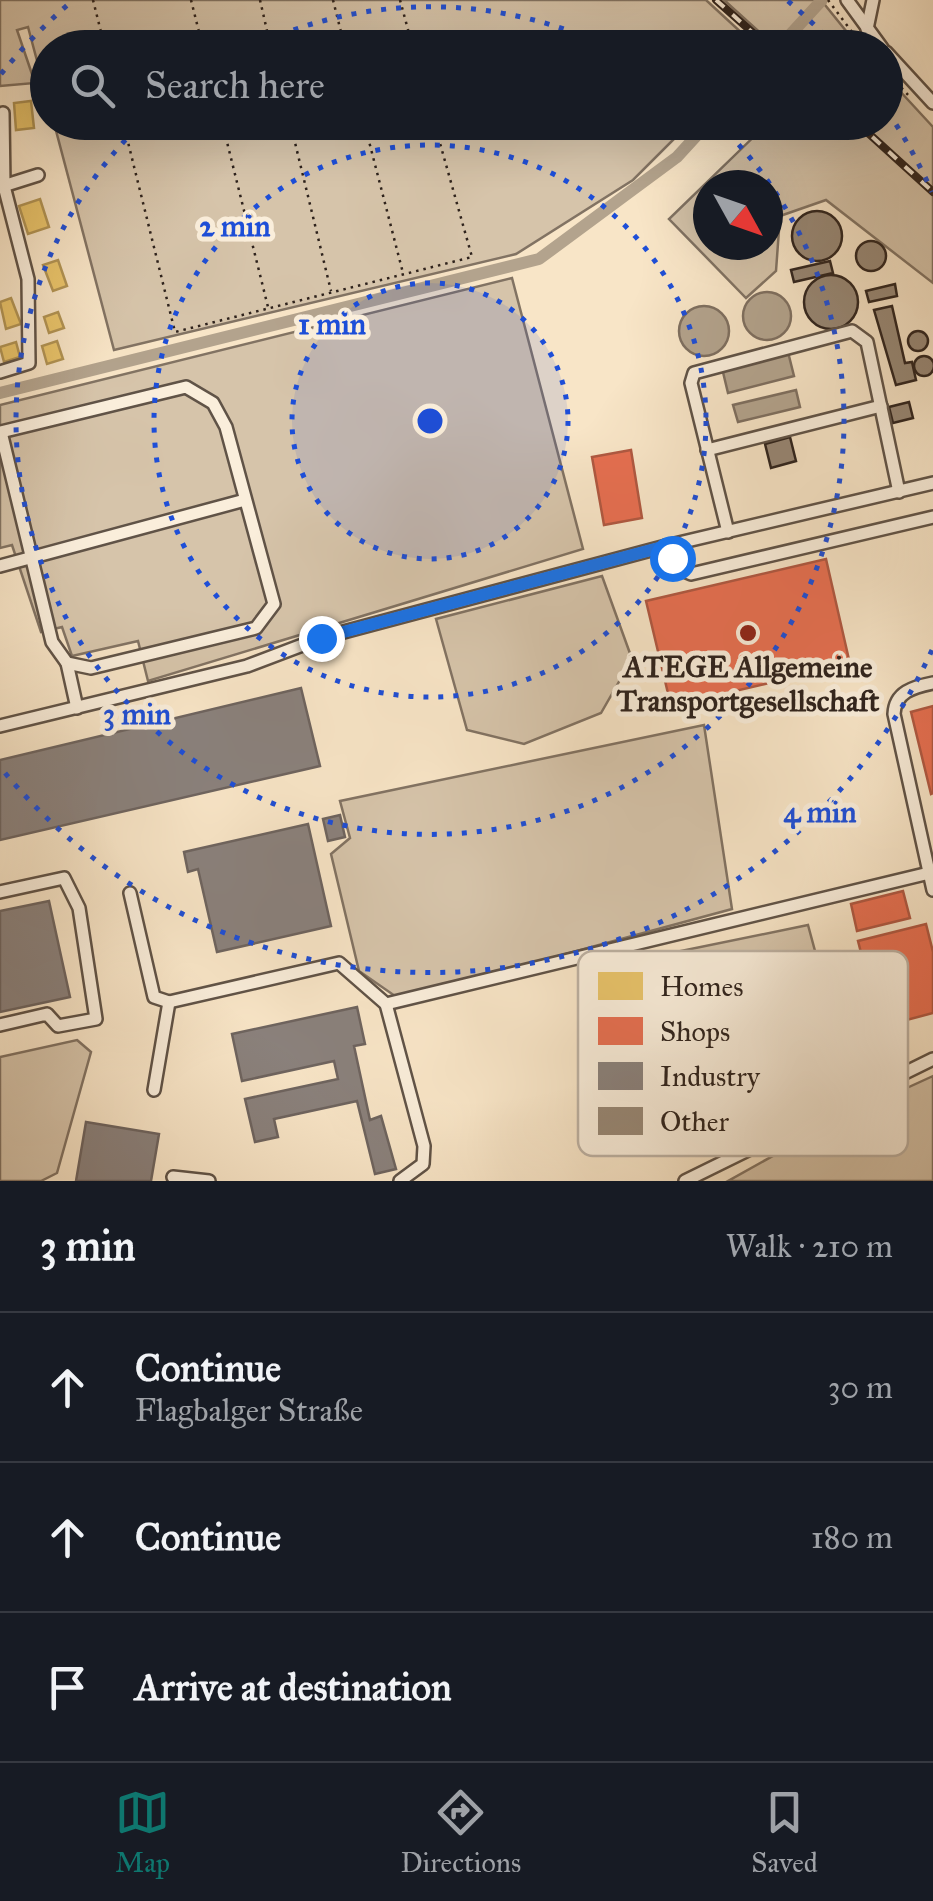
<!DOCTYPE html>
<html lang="en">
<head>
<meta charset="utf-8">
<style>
	:root { --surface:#171b24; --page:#20242c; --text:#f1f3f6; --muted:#9ea1a6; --line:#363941; --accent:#0f766e }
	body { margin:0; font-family:"IM FELL Great Primer",serif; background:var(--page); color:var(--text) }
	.compass { position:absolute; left:693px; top:170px; width:90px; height:90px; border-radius:50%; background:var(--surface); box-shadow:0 10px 40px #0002; rotate:130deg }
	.stop { position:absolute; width:30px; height:30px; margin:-22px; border:8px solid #1a73e8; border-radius:50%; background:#fff }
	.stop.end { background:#1a73e8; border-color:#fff; box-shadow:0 2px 10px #0008 }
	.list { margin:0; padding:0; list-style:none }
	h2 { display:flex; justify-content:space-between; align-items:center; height:130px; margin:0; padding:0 40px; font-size:42px }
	h2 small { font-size:32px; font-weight:400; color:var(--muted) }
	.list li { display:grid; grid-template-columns:65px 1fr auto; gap:30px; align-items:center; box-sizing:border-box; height:150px; padding:0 40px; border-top:2px solid var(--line) }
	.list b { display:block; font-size:38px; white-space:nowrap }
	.list p { margin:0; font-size:32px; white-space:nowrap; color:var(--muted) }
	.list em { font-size:32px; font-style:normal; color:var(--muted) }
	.icon { flex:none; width:55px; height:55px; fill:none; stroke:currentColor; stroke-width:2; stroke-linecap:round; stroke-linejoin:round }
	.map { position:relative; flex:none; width:933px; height:1181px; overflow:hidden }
	.search { position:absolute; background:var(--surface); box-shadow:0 10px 40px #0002; left:30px; right:30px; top:30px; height:110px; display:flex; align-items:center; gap:25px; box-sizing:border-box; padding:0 35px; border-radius:55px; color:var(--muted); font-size:38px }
	.sheet { height:580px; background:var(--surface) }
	nav { display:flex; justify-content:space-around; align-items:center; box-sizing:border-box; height:140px; border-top:2px solid var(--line); background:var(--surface); font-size:28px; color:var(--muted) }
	nav a { display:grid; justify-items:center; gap:5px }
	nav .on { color:var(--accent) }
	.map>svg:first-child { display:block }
	.green { fill:#d6c4aa; stroke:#827363; stroke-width:2.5; fill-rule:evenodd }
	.water { fill:#b3a38d; stroke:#7e6f60; stroke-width:2.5 }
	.homes { fill:#e9c46a; stroke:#b19353; stroke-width:2.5 }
	.shops { fill:#e76f51; stroke:#b05841; stroke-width:2.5 }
	.industry { fill:#8a817c; stroke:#6e645f; stroke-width:2.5 }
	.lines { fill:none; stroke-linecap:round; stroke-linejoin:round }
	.canal { stroke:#b3a38d; stroke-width:12 }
	.building { fill:#978775; stroke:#2e221c; stroke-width:2.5 }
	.minor-casing { stroke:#605347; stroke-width:16 }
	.path { stroke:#2e221c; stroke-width:2.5; stroke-dasharray:2.5 5; stroke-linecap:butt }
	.minor { stroke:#faeedb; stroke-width:11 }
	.rail-casing { stroke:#2e221c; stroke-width:8 }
	.rail { stroke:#faeedb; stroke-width:4; stroke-dasharray:11; stroke-linecap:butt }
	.route { stroke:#1a73e8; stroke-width:12 }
	.ring { fill:none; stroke:#1d4ed8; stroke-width:5; stroke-dasharray:5 10 }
	.poi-dot { fill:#8f2418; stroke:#faeedb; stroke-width:4 }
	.labels { text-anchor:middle; stroke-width:10; stroke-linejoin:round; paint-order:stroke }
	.poi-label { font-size:30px; font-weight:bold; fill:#2e221c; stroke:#faeedb }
	.key { fill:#faeedb; stroke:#bdb1a2; stroke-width:2.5 }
	.key-label { font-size:28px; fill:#2e221c }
	.centre { fill:#1d4ed8; stroke:#faeedb; stroke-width:5 }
	.ring-label { font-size:30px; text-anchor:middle; font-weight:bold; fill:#1d4ed8; stroke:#faeedb; stroke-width:10; stroke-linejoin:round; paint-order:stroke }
</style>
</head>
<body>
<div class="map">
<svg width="933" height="1181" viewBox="0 0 933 1181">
	<rect width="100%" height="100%" fill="#f8e5c7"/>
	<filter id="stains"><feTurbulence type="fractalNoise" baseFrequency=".002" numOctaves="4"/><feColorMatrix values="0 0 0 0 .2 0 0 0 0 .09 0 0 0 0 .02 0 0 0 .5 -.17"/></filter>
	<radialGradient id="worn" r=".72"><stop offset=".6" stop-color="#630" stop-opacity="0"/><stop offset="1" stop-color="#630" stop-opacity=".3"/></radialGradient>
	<g class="green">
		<path d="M0,0H706L757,47L48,48L47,98L28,27L17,30L35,83L0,86Z"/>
		<path d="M724,0H821L859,47H776Z"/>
		<path d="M886,76L933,127V283L826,200L780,216L776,271L746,298L669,219L768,123L886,122ZM708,185H768V245H708Z"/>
		<path d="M54,123V122L690,123L633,180L516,254L114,350Z"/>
		<path d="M512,278L583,549L148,681L138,641L72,656L62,627L41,632L12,545L0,548V405Z"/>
		<path d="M602,576L632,659L601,713L524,744L467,730L436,619Z"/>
		<path d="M704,725L732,909L440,988L395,996L359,971L331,854L350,838L340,801Z"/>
		<path d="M808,925L845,1062L685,1148L637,960Z"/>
		<path d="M77,1040L91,1052L57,1173L41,1181H0V1057Z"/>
		<path d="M933,1076V1181H728L841,1118Z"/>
	</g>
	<g class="water">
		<circle cx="767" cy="316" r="24"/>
		<circle cx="704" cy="331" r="25"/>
		<path d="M788,352L794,376L728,393L722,368Z"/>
		<path d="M796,390L800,407L738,422L733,405Z"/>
	</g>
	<g class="homes">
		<path d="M31,101L34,128L16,130L14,103Z"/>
		<path d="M40,199L49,227L28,234L19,206Z"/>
		<path d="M58,260L67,286L53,291L43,265Z"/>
		<path d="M11,298L21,324L6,329L0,302Z"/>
		<path d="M58,312L64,328L49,333L44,317Z"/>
		<path d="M57,341L63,359L47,364L42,346Z"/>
		<path d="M16,342L20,357L4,362L0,347Z"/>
	</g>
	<g class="shops">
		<path d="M631,450L642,518L604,525L592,457Z"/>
		<path d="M826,559L850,664L671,706L646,601Z"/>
		<path d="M933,706V793L931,794L911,712Z"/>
		<path d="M903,891L910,918L857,931L851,904Z"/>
		<path d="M926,924L933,952V1013L880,1027L858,941Z"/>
	</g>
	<g class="industry">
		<path d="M301,688L320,766L0,840V760Z"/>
		<path d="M340,815L345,837L328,841L323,819Z"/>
		<path d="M308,824L331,926L217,952L198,869L188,872L184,852Z"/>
		<path d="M49,901L70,997L0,1012V911Z"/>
		<path d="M357,1007L365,1044L354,1046L370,1120L381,1116L396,1169L375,1174L357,1101L274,1119L278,1137L255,1142L245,1099L338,1079L334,1061L242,1081L232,1034Z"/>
		<path d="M86,1122L159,1134L151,1181H76Z"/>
	</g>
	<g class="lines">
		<g class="canal">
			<path d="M778,48L822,0"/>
			<path d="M0,393L539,259L677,157L709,122"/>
		</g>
	</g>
	<g class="building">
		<circle cx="817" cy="236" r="25"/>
		<circle cx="871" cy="256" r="15"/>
		<path d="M830,261L833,273L794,282L791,270Z"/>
		<circle cx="831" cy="302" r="27"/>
		<path d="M895,284L897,296L869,302L866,291Z"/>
		<path d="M892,306L905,363L912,362L916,380L896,385L874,310Z"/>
		<circle cx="918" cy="341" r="10"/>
		<circle cx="924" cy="366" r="10"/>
		<path d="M909,402L913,418L893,423L889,407Z"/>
		<path d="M790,437L796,461L771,468L765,444Z"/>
	</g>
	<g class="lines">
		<defs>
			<g id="minor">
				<path d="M847,0L882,48"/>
				<path d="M867,29L873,0"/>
				<path d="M886,52L933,103"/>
				<path d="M0,187L38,175"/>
				<path d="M0,372L29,363L28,279L4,186L3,113"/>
				<path d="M186,387L213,403L226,427L274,604L256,628L91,668L67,663L52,642L1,432Z"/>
				<path d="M707,450L881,406"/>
				<path d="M728,532L691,383L694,373L852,331L867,342L899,492"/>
				<path d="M666,546L677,568L691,574L933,517"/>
				<path d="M0,566L245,500"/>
				<path d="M67,663L77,708"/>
				<path d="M933,683C913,687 895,692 894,714L933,890"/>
				<path d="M0,726L247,666L321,638L666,546L933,483"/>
				<path d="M0,892L64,878L79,908L96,1019L58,1026L47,1014L0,1025"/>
				<path d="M130,893L154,997L169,1002L339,963L386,1004L933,872"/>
				<path d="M386,1004L424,1146L423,1164L400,1181"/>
				<path d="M154,1090L169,1002"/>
				<path d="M173,1177L209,1181"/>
				<path d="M685,1181L933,1059"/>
			</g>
		</defs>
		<use href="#minor" class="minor-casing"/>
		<g class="path">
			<path d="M93,0L105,48"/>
			<path d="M191,0L203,48"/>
			<path d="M260,0L271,48"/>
			<path d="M333,0L345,48"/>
			<path d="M400,0L413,48"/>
			<path d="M828,0L864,48"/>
			<path d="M886,71L910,97"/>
			<path d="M123,122L175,332L472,257L434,122"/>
			<path d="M222,122L268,307"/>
			<path d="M290,122L331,291"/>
			<path d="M364,122L403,273"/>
		</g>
		<use href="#minor" class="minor"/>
		<defs>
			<g id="rail">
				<path d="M716,0L770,48"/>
				<path d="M856,122L933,192"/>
			</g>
		</defs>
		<use href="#rail" class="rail-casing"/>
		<use href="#rail" class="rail"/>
	</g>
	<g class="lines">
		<path class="route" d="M321,638L666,546L672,558"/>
	</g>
	<circle cx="430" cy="421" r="138" fill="#1d4ed8" fill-opacity=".12"/>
	<g class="ring">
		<circle cx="430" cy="421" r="138"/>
		<circle cx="430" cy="421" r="276"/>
		<path d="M252 47A414 414 0 0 1 608 47M718 123A414 414 0 1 1 142 123"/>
		<path d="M932 650A552 552 0 0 1 1 768M1 74A552 552 0 0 1 72 1M788 1A552 552 0 0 1 834 45M888 112A552 552 0 0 1 932 192"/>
	</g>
	<circle class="poi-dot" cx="748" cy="633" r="10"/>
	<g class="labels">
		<g class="poi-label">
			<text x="748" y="677">ATEGE Allgemeine<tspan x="748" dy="34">Transportgesellschaft</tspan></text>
		</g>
	</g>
	<rect x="578" y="951" width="330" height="205" rx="15" class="key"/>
	<rect x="598" y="972" width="45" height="28" fill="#e9c46a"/>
	<rect x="598" y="1017" width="45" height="28" fill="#e76f51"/>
	<rect x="598" y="1062" width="45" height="28" fill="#8a817c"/>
	<rect x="598" y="1107" width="45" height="28" fill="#978775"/>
	<g class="key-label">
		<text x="660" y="996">Homes</text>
		<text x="660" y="1041">Shops</text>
		<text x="660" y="1086">Industry</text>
		<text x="660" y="1131">Other</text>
	</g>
	<circle cx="430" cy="421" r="15" class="centre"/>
	<g class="ring-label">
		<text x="235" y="236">2 min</text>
		<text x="332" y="334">1 min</text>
		<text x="137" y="724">3 min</text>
		<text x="820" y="822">4 min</text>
	</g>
	<rect width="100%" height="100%" filter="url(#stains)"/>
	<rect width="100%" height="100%" fill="url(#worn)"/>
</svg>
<svg class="compass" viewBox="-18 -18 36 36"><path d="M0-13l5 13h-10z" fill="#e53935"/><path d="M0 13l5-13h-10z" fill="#9ea1a6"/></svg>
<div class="stop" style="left:672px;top:558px"></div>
<div class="stop end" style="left:321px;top:638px"></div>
<div class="search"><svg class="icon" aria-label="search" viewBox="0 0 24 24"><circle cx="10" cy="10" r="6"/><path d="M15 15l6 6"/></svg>Search here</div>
</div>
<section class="sheet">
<h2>3 min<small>Walk · 210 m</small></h2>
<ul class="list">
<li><svg class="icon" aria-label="ahead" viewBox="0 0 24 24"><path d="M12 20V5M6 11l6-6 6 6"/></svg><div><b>Continue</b><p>Flagbalger Straße</p></div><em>30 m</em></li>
<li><svg class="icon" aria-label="ahead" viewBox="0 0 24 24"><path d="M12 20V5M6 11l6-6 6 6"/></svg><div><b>Continue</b></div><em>180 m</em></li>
<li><svg class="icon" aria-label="arrive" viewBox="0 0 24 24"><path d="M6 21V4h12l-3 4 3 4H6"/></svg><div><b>Arrive at destination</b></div></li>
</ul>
</section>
<nav>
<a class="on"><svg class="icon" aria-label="map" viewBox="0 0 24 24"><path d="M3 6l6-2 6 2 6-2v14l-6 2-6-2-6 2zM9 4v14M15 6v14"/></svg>Map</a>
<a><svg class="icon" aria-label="directions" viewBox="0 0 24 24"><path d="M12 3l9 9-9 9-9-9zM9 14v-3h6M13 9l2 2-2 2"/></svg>Directions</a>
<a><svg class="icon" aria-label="saved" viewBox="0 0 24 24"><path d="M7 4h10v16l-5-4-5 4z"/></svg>Saved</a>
</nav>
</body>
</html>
